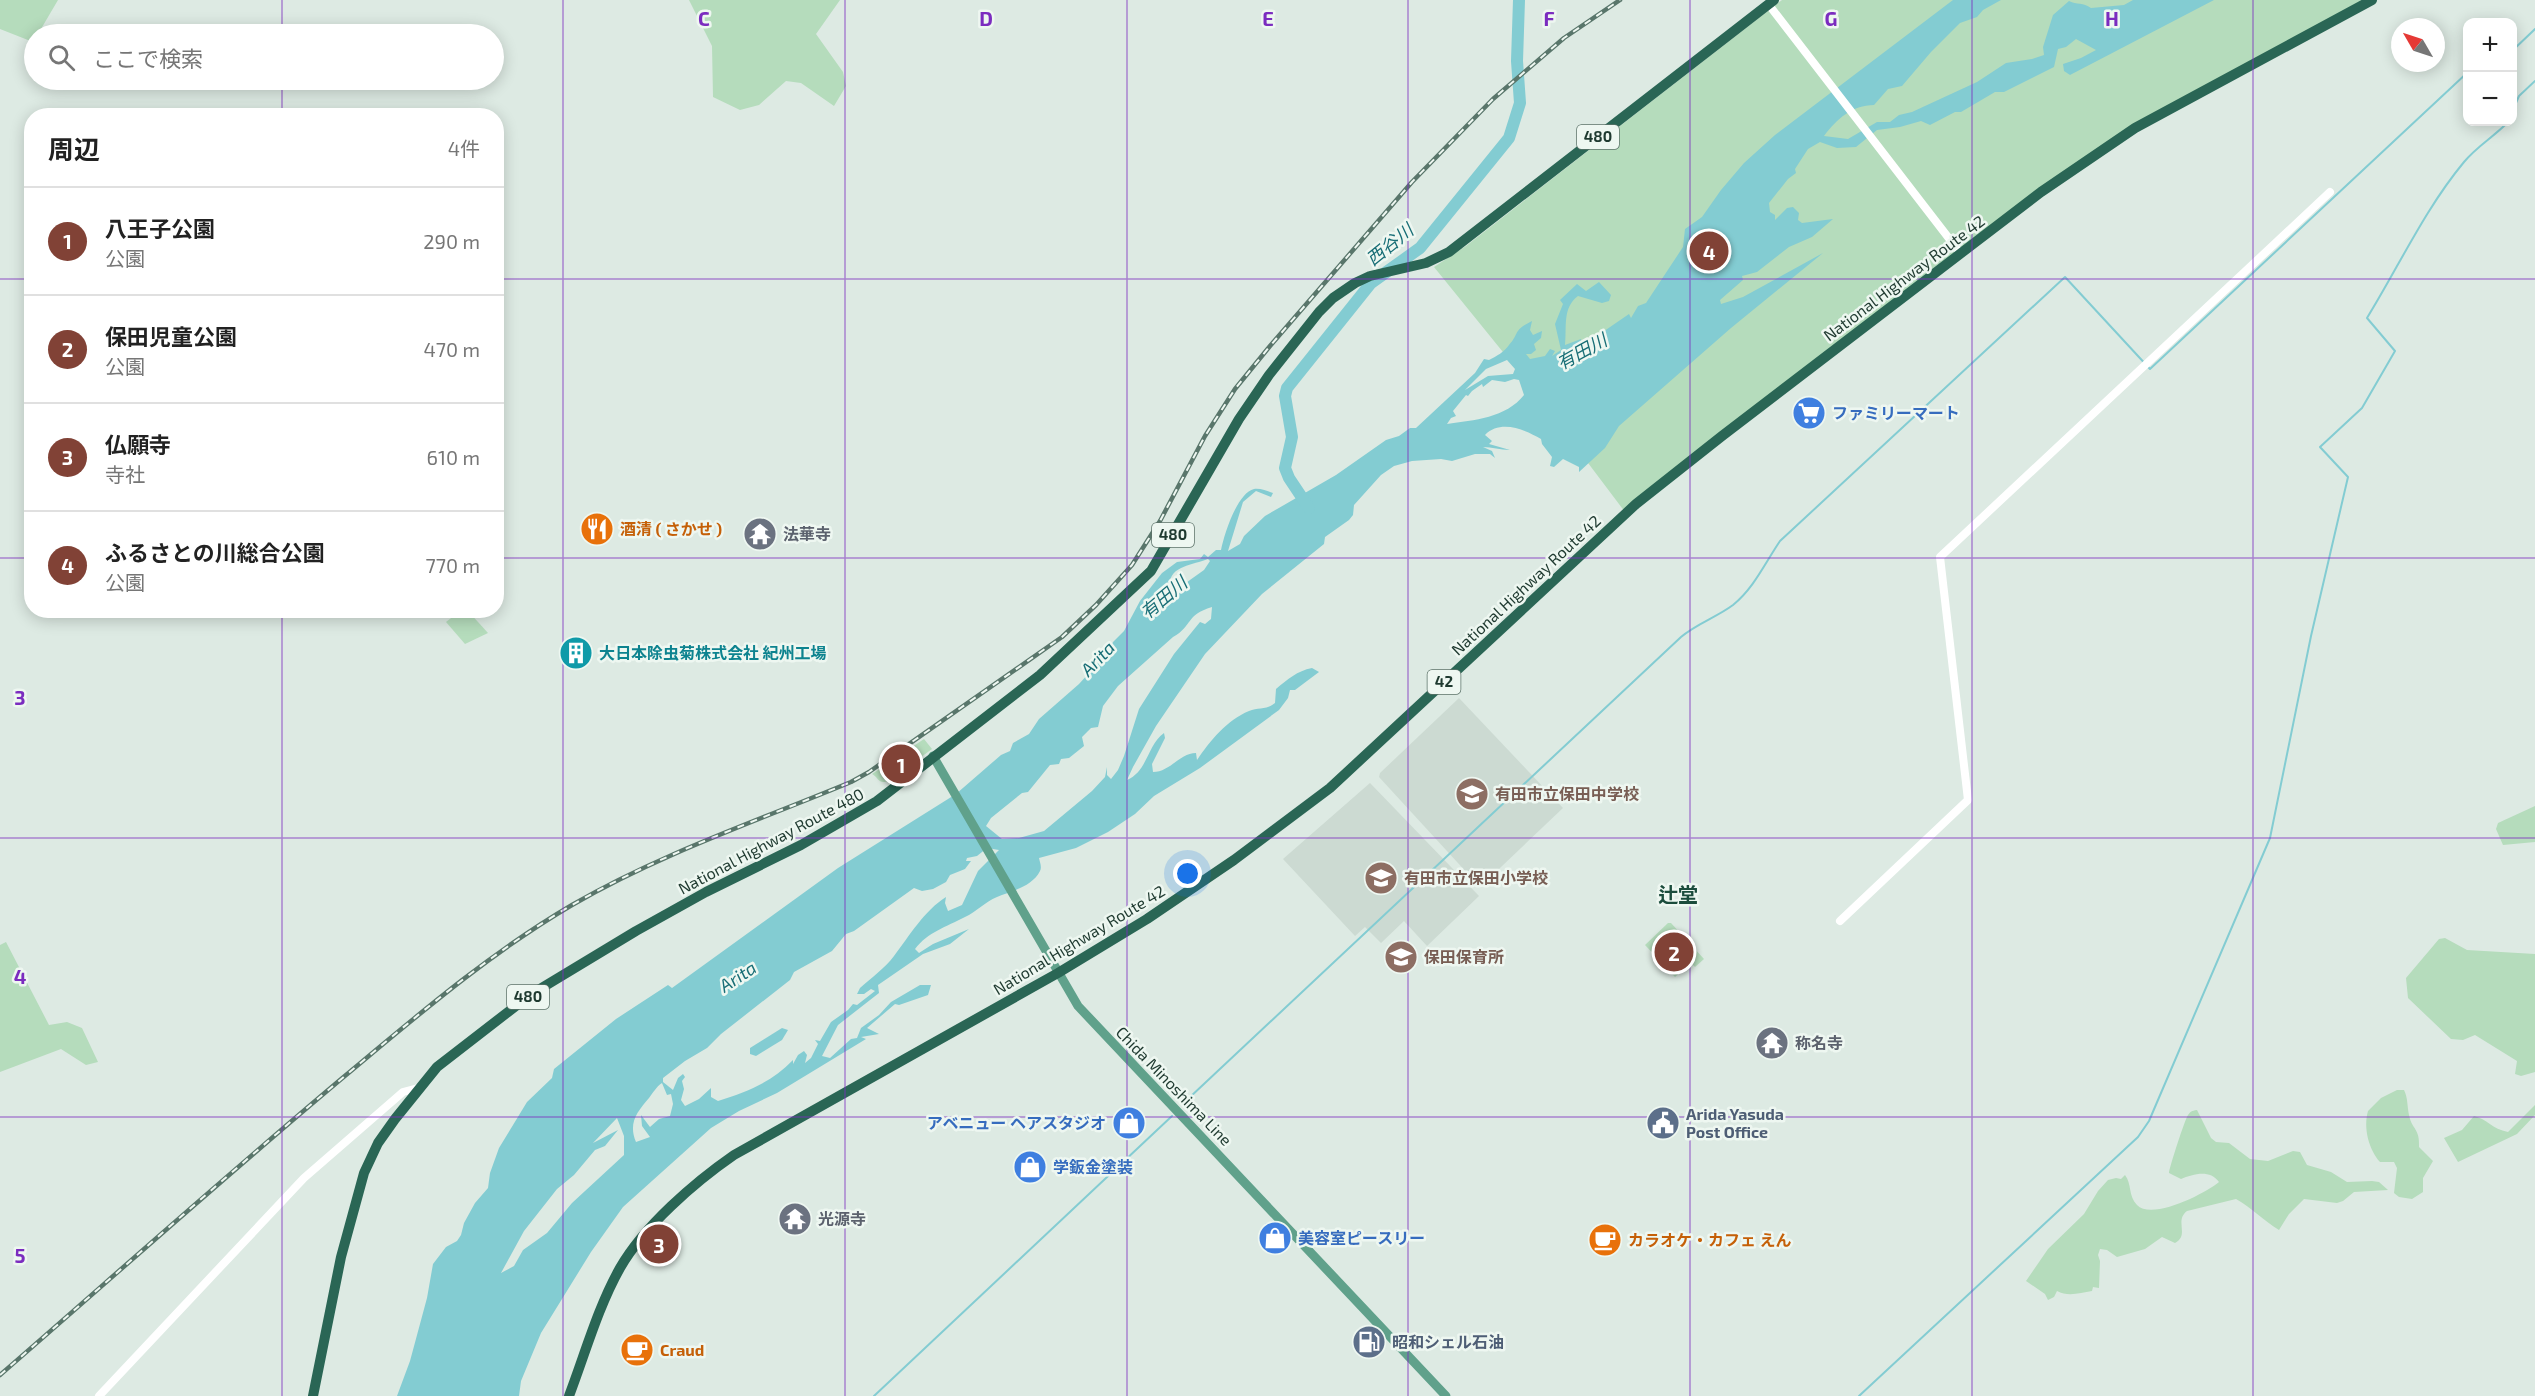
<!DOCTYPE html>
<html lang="ja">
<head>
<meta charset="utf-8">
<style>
	:root { --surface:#fff; --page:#f6f6f6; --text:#222; --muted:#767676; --line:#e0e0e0; --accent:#814236 }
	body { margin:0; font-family:"Exo 2","Noto Sans JP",sans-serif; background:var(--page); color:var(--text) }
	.controls { position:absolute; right:18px; top:18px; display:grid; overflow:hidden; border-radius:12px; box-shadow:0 3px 15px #0003 }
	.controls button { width:54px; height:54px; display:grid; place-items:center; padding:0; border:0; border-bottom:2px solid var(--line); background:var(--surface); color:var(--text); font:30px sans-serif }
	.compass { position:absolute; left:2391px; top:18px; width:54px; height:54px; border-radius:50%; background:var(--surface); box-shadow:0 3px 15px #0003; rotate:309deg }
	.you { position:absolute; left:1188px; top:874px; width:21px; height:21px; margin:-15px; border:4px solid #fff; border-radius:50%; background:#1a73e8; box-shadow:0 0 0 9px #1a73e833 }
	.badge { display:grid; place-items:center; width:39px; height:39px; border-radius:50%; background:var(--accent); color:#fff; font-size:20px; font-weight:700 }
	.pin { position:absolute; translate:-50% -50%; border:3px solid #fff; box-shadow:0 2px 6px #0006 }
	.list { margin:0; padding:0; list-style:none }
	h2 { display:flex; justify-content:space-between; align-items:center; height:78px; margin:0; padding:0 24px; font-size:26px }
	h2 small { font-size:20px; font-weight:400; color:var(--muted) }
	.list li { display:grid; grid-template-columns:39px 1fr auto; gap:18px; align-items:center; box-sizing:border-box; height:108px; padding:0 24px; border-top:2px solid var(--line) }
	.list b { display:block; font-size:22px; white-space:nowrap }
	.list p { margin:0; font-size:20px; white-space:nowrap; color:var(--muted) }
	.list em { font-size:20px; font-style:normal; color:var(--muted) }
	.icon { flex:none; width:33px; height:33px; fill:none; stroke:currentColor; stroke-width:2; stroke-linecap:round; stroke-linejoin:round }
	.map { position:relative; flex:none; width:2535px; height:1396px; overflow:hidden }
	.search { position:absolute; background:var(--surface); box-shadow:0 3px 15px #0003; left:24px; top:24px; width:480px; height:66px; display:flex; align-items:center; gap:15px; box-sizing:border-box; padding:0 21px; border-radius:33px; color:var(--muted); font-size:22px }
	.panel { position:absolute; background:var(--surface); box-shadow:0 3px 15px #0003; left:24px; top:108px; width:480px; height:510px; border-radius:24px }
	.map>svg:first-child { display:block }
	.built { fill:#ccdad2 }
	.green { fill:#b5dcbc }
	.water { fill:#83ccd2; fill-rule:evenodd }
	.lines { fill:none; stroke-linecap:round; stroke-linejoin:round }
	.stream { stroke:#83ccd2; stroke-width:2 }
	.river { stroke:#83ccd2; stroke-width:12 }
	.minor { stroke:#fff; stroke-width:8 }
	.major { stroke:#60a18b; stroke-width:9 }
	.highway { stroke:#2a6655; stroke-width:10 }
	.rail-casing { stroke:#59766b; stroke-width:4.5 }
	.rail { stroke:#eef7f1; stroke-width:2; stroke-dasharray:7; stroke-linecap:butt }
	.grid { fill:none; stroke:#7b2cbf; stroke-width:1.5; stroke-opacity:0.55 }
	.labels { text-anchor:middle; stroke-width:5; stroke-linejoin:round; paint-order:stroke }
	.shield { fill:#eef7f1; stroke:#5d736a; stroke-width:1.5 }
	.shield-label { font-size:15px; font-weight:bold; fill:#1f3a30 }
	.street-label { font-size:16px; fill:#1f3a30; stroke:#eef7f1 }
	.shop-label { font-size:16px; font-weight:bold; fill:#366cbe; stroke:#eef7f1; text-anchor:start }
	.food-label { font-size:16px; font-weight:bold; fill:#c56008; stroke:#eef7f1; text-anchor:start }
	.worship-label { font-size:16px; font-weight:bold; fill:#5b616d; stroke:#eef7f1; text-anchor:start }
	.culture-label { font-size:16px; font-weight:bold; fill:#0d838f; stroke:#eef7f1; text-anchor:start }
	.education-label { font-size:16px; font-weight:bold; fill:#785e54; stroke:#eef7f1; text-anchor:start }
	.service-label { font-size:16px; font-weight:bold; fill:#4e5e75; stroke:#eef7f1; text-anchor:start }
	.water-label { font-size:18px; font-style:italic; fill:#186e76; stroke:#eef7f1 }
	.quarter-label { font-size:20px; font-weight:bold; fill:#1b4c3c; stroke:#eef7f1 }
	.grid-label { font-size:20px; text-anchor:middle; font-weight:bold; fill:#7b2cbf; stroke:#eef7f1; stroke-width:5; stroke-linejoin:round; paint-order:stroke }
</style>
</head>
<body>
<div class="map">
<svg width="2535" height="1396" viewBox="0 0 2535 1396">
	<rect width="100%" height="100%" fill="#ddeae3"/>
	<g class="built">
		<path d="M1459,698L1563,808L1480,887L1379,777L1380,773Z"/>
		<path d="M1370,783L1479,896L1427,946L1404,921L1381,943L1365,927L1355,936L1283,859Z"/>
	</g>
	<g class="green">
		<path d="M0,0H58L38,34H34L33,42L0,29Z"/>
		<path d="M689,0H840L816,34L843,72L846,86L834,106L801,83L786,81L759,105L740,110L713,97L712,46Z"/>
		<path d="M1782,0H2365L2136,125L1625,512L1524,378L1434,267L1466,246Z"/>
		<path d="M460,611H468L488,633L465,644L446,622Z"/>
		<path d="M924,739L932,749L888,781C879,785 878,777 872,774Z"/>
		<path d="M2535,806V842L2503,845L2496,829L2498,823Z"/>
		<path d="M1668,923H1671L1704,959L1695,967L1691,963L1675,977L1645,945Z"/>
		<path d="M2445,938L2467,950L2535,954V1072L2521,1076L2515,1074L2517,1061L2475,1035L2463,1040L2451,1039L2408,998L2406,978L2439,939Z"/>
		<path d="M6,942L49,1025L67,1022L82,1028L98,1062L86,1065L61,1049L0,1072V945Z"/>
		<path d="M2397,1090H2404C2408,1098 2407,1106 2409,1115C2412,1130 2420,1128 2419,1147L2433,1161L2423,1178V1192L2412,1199L2399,1197L2394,1193L2397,1168L2394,1162H2380C2369,1150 2363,1128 2368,1111L2381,1098Z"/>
		<path d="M2535,1105V1115L2517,1134L2458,1162L2444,1138L2462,1130L2474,1116C2487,1119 2492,1129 2508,1132Z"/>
		<path d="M2197,1110L2211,1138L2216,1142L2229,1143L2250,1159L2268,1161L2293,1151L2300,1152L2307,1165L2331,1172L2347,1182L2372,1181L2379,1182L2388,1190L2354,1192L2343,1201L2337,1203L2304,1199L2289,1214L2279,1230C2263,1220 2252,1208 2236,1199L2187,1211C2174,1221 2190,1235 2175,1243L2162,1237L2145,1249L2117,1257L2107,1250L2100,1249L2098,1255L2100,1261L2099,1288L2093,1287L2092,1291C2080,1293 2068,1297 2057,1291L2054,1297L2048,1300L2045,1294L2026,1281L2048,1249L2084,1214L2098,1191L2108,1180L2116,1178L2121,1179L2125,1175C2132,1184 2128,1196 2137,1205C2152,1221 2206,1193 2219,1182C2210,1169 2193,1174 2181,1179L2169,1173C2169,1169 2185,1119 2188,1115C2191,1111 2191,1111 2197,1110Z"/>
	</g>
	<g class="water">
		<path d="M1953,0H2001L1983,10L1977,17L1960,23L1931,52L1902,86L1888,89L1874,105C1852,105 1837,119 1824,136L1848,139L1877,122H1890L1899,115L1912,112L1977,82L2006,63L2032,59L2044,55L2043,47L2053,15L2069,1C2077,5 2083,2 2091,8L2124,5L2133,0H2214L2070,75L2064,71L2063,64L2081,58L2096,50L2076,39L2066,47L2058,49L2054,67L2004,92H1995L1961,112H1955L1930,125L1921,121L1900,127L1877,130L1856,147L1837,148L1820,142L1808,149L1795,169L1796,173L1788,179L1769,203L1770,212L1775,215V220L1787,208L1793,207L1799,213L1798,220L1802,223L1833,219L1812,237L1789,247L1757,272L1742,276L1743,280L1720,300L1721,304L1743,297L1823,253L1731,328L1619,426L1605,448L1579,472V467L1563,459L1554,467L1550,466L1552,457L1542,444L1541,439C1525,430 1501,419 1485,435L1492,441L1489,444L1510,450C1500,450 1492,447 1483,447L1492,451L1495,458L1490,454H1475L1452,461L1441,459L1412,461L1394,466L1381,475L1354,505L1353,515L1349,520L1325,537L1324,544L1262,594L1205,654L1156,726L1133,767L1127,780C1148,771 1147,745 1164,733L1165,738L1152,764L1153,772C1170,772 1180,753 1196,753L1197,760C1210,741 1227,720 1249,711C1258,707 1267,710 1275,703L1276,689C1288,679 1297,671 1312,668L1319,672L1295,690H1290L1288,698L1279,710L1200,768L1154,796L1135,814L1108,832L1076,848L1039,858C1040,863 1042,867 1040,871C1032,887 1011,891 997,897C985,902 976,912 965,917C946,927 928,932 915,949L919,953L933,944L969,929L950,944L923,954L878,985L879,993L838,1025L822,1056L830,1058L851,1039L857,1038L861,1028L879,1015L891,1002L920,985H931L928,995L899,1005L895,1004L867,1028L879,1034L861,1037L866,1039L777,1093L739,1111L711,1128L623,1207L591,1252L541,1333L521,1381L519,1396H397L410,1361L427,1298L433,1264L446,1247L457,1241L461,1235L464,1223L475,1203L488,1188L490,1173L499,1148L527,1102L552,1078L554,1069L616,1019L668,985L672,988L838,868L956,794L1001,755L1010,751L1013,743L1029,734L1039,719L1079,684L1109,651L1113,642L1124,631L1140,601L1162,573L1177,562L1200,559L1204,554L1208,557L1216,550H1221C1224,535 1237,493 1254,489C1260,488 1267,491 1273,493L1271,497L1256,491L1243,502L1228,551L1240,544L1244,536L1265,516L1336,475L1386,440L1399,436L1410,428H1416L1475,373L1484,359L1489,360C1497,356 1504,352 1509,345C1520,333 1512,331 1532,321L1530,330L1533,335L1542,331L1541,338L1534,344L1536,350L1531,354H1526L1530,359L1545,356L1550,349L1555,351L1552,356L1561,350L1555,324L1563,304L1560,300L1577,284L1586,291L1599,282L1611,295L1609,301L1602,303L1578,296C1562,308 1567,327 1565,345L1581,339V347L1629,314L1631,318L1638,306L1646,303L1683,247L1685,229L1702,217L1721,190L1744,163L1775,135ZM1507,360L1515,369L1513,374L1488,376L1465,390L1486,369ZM1514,379L1519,380L1524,395C1506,418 1474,420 1447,424L1451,418L1456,416L1453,411L1466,395L1468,396L1472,391L1482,384L1483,387L1492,380L1505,382ZM1208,559L1210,561L1204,570L1152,607L1156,597L1170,585C1169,566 1193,565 1208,559ZM1212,607L1211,619L1205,624L1200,622L1174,654L1139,709L1124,756L1118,770L1111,779L1107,775V767L1105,777L1092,791L1044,831L1019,838L1002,839L986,826L991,818L1022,793L1028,792L1050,765L1059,764L1061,759L1069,758L1084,746L1082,737L1091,728L1098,727L1103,706L1118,686L1173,637C1193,626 1185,615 1212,607ZM987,848L999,850L978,871L962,905L948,911L945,903L946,897C924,911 910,935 894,956C885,968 871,978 860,988L857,994H864L871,989L875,991L857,1005L853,1004L848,1010L831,1022L820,1041L815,1040L818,1044L811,1058L805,1063L807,1055L804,1051L798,1055L793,1064V1060C772,1082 747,1092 718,1101L711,1097V1088L699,1099L685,1106L681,1100L684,1089L682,1081L685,1077L683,1074L678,1078L673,1090L663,1082V1078L685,1061L707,1048L721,1034L790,980L794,972L832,951L846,934L854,931L914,888L922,891L933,889L946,882L950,875L965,869L971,861H966L967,858L977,856ZM662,1083L667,1095L671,1094L673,1104L670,1116L659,1119L650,1127L641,1115L642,1126L650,1137L636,1142C628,1123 637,1112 649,1098C653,1093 656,1087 662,1083ZM617,1118L624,1136V1155L572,1203L547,1233L523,1250L514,1266L501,1273L524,1231L557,1189L574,1175L595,1150L605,1146L618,1130L593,1143Z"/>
		<path d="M782,1028L788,1030L782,1040L756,1056L750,1054V1048Z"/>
	</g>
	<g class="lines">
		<g class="stream">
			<path d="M2512,51L2535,29"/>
			<path d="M2512,112L2519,96L2535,81"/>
			<path d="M1189,1098L1681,637C1696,624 1717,617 1733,605C1754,588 1765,563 1780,541L2065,277L2150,369L2468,72"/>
			<path d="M874,1396L1172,1116"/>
			<path d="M1859,1396L2138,1137L2149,1121L2270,838L2311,636L2348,477L2320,447L2362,408L2395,351L2367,318C2399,266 2425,209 2464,162C2477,146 2495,136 2508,122"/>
		</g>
		<path class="river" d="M1309,508L1289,478L1285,468L1292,437L1285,396L1287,388L1371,283L1420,248L1509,138L1520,103L1517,61L1519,0"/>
		<g class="minor">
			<path d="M1769,5L1961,254"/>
			<path d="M1840,921L1968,800L1940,557L2330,192"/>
			<path d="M99,1396L304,1178L403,1092L418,1088"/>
		</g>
		<path class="major" d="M933,756L1078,1006L1446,1396"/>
		<g class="highway">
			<path d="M313,1396L341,1257L364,1173L378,1143L395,1119L437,1067L530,995L636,931L706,892L801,845L877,801L1040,675L1151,571L1239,419L1269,375L1319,312L1333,298L1355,283L1370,276L1426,263L1449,252L1774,0"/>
			<path d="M569,1396C585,1354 598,1307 620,1268C644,1226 695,1182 734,1155L1058,973L1147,919L1234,860L1330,788L1636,504L1722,436L2041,192L2135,128L2372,0"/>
		</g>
		<defs>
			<path id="rail" d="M0,1375C115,1275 229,1173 346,1075C418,1015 490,953 572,905C660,854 757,821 851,782L869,772L1062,637L1096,605L1132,565L1160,521L1205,436L1235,389L1270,346L1412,182L1493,99L1564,38L1620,0"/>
		</defs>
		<use href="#rail" class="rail-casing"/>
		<use href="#rail" class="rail"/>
	</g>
	<path class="grid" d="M282,0V34M563,0V1396M845,0V1396M1127,0V1396M1408,0V1396M1690,0V1396M1972,0V1396M2253,0V1396M282,80V116M0,279H32M496,279H2535M0,558H32M496,558H2535M282,610V1396M0,838H2535M0,1117H2535"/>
	<defs>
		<symbol id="supermarket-disc" viewBox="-11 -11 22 22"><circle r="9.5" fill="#3f7fe0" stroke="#eef7f1"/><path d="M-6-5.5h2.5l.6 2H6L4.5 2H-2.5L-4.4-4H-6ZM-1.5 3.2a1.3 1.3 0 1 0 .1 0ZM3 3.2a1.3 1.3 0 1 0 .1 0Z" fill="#fff"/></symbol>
		<symbol id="restaurant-disc" viewBox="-11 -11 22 22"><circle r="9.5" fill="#e8710a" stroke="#eef7f1"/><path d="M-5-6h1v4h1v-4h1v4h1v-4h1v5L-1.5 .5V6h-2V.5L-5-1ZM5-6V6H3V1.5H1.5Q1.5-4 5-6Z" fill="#fff"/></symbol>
		<symbol id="temple-disc" viewBox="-11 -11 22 22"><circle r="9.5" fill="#6b7280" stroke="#eef7f1"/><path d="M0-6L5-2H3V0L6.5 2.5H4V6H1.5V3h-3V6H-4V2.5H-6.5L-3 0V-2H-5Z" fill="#fff"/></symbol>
		<symbol id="building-disc" viewBox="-11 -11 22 22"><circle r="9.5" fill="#0f9aa8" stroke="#eef7f1"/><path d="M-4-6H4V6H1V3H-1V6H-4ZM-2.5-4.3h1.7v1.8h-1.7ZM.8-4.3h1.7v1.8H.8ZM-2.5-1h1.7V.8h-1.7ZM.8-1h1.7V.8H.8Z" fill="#fff"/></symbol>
		<symbol id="school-disc" viewBox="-11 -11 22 22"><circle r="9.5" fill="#8d6e63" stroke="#eef7f1"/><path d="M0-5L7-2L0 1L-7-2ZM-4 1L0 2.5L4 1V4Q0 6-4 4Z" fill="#fff"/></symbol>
		<symbol id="shop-disc" viewBox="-11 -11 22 22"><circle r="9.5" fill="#3f7fe0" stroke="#eef7f1"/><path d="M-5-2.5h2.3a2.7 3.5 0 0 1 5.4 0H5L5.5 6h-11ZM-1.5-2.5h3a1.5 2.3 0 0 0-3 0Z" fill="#fff"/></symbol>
		<symbol id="civic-disc" viewBox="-11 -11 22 22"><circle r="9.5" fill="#5c6f8a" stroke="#eef7f1"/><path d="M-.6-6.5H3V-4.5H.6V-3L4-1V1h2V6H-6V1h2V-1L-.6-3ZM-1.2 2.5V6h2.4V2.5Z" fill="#fff"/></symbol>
		<symbol id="cafe-disc" viewBox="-11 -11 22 22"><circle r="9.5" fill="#e8710a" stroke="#eef7f1"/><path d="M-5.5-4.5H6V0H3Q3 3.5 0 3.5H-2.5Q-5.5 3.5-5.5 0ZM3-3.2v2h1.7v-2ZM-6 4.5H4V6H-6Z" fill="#fff"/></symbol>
		<symbol id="fuel-disc" viewBox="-11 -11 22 22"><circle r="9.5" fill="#5c6f8a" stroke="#eef7f1"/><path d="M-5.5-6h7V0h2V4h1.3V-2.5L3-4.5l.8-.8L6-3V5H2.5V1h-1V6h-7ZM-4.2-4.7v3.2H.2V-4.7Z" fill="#fff"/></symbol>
	</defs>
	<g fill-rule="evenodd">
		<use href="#supermarket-disc" x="1790" y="394" width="38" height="38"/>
		<use href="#restaurant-disc" x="578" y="510" width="38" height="38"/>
		<use href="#temple-disc" x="741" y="515" width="38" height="38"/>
		<use href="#building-disc" x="557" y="634" width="38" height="38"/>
		<use href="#school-disc" x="1453" y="775" width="38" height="38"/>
		<use href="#school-disc" x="1362" y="859" width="38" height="38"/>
		<use href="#school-disc" x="1382" y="938" width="38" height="38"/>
		<use href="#temple-disc" x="1753" y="1024" width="38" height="38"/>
		<use href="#shop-disc" x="1110" y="1104" width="38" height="38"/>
		<use href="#civic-disc" x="1644" y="1104" width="38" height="38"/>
		<use href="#shop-disc" x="1011" y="1148" width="38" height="38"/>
		<use href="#temple-disc" x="776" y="1200" width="38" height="38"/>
		<use href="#shop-disc" x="1256" y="1219" width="38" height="38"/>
		<use href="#cafe-disc" x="1586" y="1221" width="38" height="38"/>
		<use href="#fuel-disc" x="1350" y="1323" width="38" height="38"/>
		<use href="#cafe-disc" x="618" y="1331" width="38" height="38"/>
	</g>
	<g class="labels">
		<g class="shield">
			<rect x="1577" y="125" width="42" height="24" rx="4.5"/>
			<rect x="1152" y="523" width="42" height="24" rx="4.5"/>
			<rect x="1427.5" y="670" width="33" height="24" rx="4.5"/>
			<rect x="507" y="985" width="42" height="24" rx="4.5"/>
		</g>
		<g class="shield-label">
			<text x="1598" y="142">480</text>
			<text x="1173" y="540">480</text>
			<text x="1444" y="687">42</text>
			<text x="528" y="1002">480</text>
		</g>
		<g class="street-label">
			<text transform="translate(1904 278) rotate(-37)" y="6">National Highway Route 42</text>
			<text transform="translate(1526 585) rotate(-43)" y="6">National Highway Route 42</text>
			<text transform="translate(771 841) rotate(-28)" y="6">National Highway Route 480</text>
			<text transform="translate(1079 940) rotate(-31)" y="6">National Highway Route 42</text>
			<text transform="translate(1174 1086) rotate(46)" y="6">Chida Minoshima Line</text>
		</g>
		<g class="shop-label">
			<text x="1832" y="419">ファミリーマート</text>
			<text x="1106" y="1129" text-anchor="end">アベニュー ヘアスタジオ</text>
			<text x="1053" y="1173">学鈑金塗装</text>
			<text x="1298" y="1244">美容室ピースリー</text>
		</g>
		<g class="food-label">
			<text x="620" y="535">酒清 ( さかせ )</text>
			<text x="1628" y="1246">カラオケ・カフェ えん</text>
			<text x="660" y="1356">Craud</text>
		</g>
		<g class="worship-label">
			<text x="783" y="540">法華寺</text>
			<text x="1795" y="1049">称名寺</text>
			<text x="818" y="1225">光源寺</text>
		</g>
		<g class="culture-label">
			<text x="599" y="659">大日本除虫菊株式会社 紀州工場</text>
		</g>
		<g class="education-label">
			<text x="1495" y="800">有田市立保田中学校</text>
			<text x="1404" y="884">有田市立保田小学校</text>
			<text x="1424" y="963">保田保育所</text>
		</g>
		<g class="service-label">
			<text x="1686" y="1120">Arida Yasuda<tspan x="1686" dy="18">Post Office</tspan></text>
			<text x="1392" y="1348">昭和シェル石油</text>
		</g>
		<g class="water-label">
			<text transform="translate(1390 245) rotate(-39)" y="6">西谷川</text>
			<text transform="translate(1582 352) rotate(-29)" y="6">有田川</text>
			<text transform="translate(1164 598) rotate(-40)" y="6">有田川</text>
			<text transform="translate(1098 659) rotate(-46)" y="6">Arita</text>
			<text transform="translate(738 977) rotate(-33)" y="6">Arita</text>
		</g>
		<g class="quarter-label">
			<text x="1678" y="902">辻堂</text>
		</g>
	</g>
	<g class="grid-label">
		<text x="704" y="26">C</text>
		<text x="986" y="26">D</text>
		<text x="1268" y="26">E</text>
		<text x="1549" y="26">F</text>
		<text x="1831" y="26">G</text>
		<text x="2112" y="26">H</text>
		<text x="20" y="705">3</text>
		<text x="20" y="984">4</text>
		<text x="20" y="1263">5</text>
	</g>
</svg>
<div class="controls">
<button>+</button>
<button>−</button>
</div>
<svg class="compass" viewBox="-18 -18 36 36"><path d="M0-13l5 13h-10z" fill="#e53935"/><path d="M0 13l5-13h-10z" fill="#767676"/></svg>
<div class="you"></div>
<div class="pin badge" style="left:901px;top:764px">1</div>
<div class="pin badge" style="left:1674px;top:952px">2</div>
<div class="pin badge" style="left:659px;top:1244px">3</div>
<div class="pin badge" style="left:1709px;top:251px">4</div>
<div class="search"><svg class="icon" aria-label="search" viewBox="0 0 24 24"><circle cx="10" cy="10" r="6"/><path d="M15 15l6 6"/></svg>ここで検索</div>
<section class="panel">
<h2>周辺<small>4件</small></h2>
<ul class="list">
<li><span class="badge">1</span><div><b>八王子公園</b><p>公園</p></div><em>290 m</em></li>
<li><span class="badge">2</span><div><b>保田児童公園</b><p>公園</p></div><em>470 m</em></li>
<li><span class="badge">3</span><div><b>仏願寺</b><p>寺社</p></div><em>610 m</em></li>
<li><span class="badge">4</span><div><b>ふるさとの川総合公園</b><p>公園</p></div><em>770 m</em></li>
</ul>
</section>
</div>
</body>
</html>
